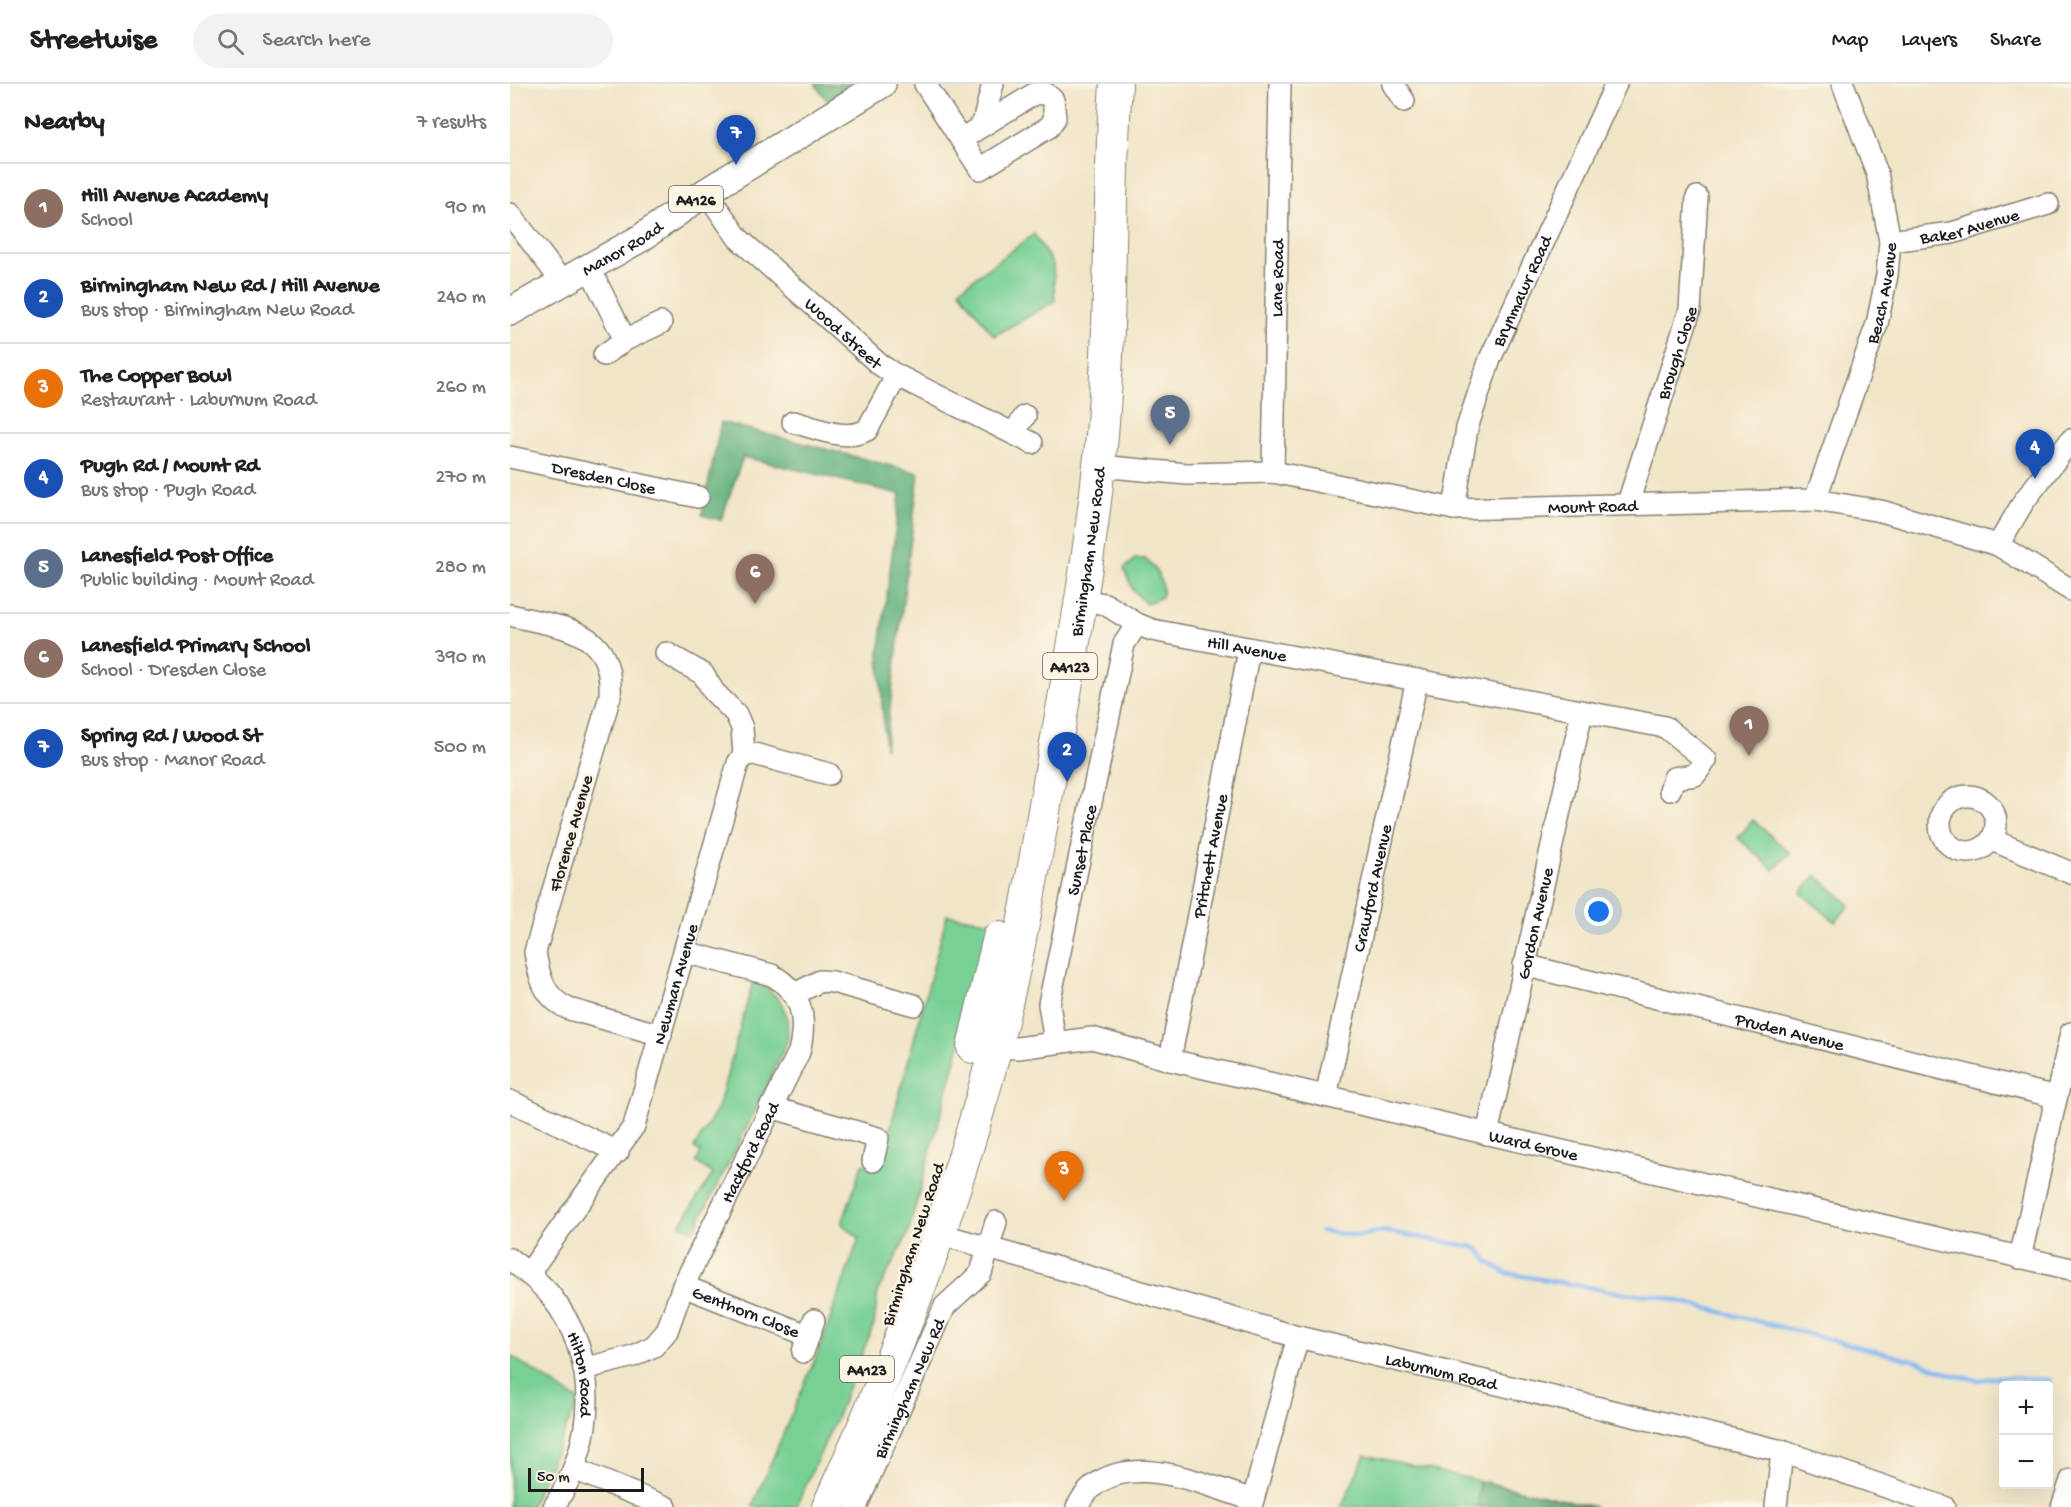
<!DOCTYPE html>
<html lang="en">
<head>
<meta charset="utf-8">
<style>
	:root { --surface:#fff; --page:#f2f2f2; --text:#202124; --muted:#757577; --line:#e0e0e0; --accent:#7c3aed }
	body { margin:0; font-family:"Gochi Hand",sans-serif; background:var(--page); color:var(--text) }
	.controls { position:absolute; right:18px; bottom:18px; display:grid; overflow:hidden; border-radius:6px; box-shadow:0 6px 24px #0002 }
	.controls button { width:54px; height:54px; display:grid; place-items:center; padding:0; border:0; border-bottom:2px solid var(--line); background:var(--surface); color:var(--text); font:30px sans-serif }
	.scale { position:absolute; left:18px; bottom:15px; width:116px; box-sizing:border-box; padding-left:6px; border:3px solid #1c1c1c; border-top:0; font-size:16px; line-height:21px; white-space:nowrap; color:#1c1c1c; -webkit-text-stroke:4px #fcf5e5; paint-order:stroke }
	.you { position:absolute; left:1089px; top:828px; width:21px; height:21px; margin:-15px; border:4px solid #fff; border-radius:50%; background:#1a73e8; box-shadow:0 0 0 9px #1a73e833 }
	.badge { display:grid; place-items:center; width:39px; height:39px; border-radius:50%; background:var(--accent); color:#fff; font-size:20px; font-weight:700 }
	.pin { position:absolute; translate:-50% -50px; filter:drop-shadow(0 2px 3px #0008) }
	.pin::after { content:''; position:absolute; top:32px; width:21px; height:18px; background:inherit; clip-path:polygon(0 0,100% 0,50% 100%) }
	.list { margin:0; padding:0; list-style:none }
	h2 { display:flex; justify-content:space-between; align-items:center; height:78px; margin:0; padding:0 24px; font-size:26px }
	h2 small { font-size:20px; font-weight:400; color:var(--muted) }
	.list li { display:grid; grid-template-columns:39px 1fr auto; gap:18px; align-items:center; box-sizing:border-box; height:90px; padding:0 24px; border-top:2px solid var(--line) }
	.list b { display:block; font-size:22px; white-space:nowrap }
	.list p { margin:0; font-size:20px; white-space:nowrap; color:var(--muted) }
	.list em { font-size:20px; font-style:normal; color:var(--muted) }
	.icon { flex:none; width:33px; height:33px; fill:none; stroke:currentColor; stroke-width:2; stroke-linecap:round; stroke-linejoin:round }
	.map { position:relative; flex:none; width:1561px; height:1423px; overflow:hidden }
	header { display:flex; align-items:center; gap:36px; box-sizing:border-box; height:84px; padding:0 30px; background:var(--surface); border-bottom:2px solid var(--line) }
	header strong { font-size:28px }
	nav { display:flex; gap:33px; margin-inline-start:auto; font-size:21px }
	.search { width:420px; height:54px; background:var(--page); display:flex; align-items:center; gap:15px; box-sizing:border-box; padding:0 21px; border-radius:33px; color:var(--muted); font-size:22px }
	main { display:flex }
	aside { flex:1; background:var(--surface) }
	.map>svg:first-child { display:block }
	.green { fill:#78d095; stroke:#4a7658; stroke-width:1.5 }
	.forest { fill:#62b27e; stroke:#3f674d; stroke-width:1.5 }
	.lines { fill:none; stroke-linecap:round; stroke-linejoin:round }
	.stream { stroke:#87b9f4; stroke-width:4.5 }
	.minor-casing { stroke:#868072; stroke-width:24 }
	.major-casing { stroke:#868072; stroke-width:30 }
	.highway-casing { stroke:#868072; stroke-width:34 }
	.minor { stroke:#fff; stroke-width:21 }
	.major { stroke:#fff; stroke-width:27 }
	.highway { stroke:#fff; stroke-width:32 }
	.labels { text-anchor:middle; stroke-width:5; stroke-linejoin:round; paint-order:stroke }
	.shield { fill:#fcf5e5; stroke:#5f5d58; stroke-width:1.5 }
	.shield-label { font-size:16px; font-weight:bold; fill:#1c1c1c }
	.street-label { font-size:18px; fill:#1c1c1c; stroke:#fcf5e5 }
</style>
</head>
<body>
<header>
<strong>Streetwise</strong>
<div class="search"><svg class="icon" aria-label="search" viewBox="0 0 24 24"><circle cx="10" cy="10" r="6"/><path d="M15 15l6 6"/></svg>Search here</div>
<nav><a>Map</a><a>Layers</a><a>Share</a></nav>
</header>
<main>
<aside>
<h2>Nearby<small>7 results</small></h2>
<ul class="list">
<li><span class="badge" style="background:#8d6e63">1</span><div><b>Hill Avenue Academy</b><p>School</p></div><em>90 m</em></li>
<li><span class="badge" style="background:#1a4fb4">2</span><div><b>Birmingham New Rd / Hill Avenue</b><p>Bus stop · Birmingham New Road</p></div><em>240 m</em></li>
<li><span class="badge" style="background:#e8710a">3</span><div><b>The Copper Bowl</b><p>Restaurant · Laburnum Road</p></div><em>260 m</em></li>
<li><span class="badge" style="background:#1a4fb4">4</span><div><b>Pugh Rd / Mount Rd</b><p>Bus stop · Pugh Road</p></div><em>270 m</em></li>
<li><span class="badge" style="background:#5c6f8a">5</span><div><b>Lanesfield Post Office</b><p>Public building · Mount Road</p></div><em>280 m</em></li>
<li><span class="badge" style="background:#8d6e63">6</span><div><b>Lanesfield Primary School</b><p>School · Dresden Close</p></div><em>390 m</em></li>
<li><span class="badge" style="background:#1a4fb4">7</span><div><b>Spring Rd / Wood St</b><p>Bus stop · Manor Road</p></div><em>500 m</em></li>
</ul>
</aside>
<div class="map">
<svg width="1561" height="1423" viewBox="0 0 1561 1423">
	<rect width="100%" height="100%" fill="#fcf5e5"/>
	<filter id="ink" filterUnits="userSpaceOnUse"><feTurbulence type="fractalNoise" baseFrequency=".0167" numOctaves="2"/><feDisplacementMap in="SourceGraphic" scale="12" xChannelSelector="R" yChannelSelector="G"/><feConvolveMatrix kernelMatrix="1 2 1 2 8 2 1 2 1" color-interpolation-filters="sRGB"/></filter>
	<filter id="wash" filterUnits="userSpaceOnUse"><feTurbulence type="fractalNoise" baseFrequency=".008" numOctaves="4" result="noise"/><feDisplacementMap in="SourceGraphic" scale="24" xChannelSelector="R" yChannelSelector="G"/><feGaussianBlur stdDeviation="1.35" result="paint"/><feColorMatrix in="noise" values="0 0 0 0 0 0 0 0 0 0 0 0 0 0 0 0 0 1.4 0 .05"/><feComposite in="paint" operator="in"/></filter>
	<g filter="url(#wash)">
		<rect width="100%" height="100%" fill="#f1e5c7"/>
		<g class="green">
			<path d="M524,150L543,181L545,217L484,252L449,206Z"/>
			<path d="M625,475H635C647,485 654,496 652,513L636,520L623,506L614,485Z"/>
			<path d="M1243,736L1280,769L1264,786L1228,754Z"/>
			<path d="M1306,791L1340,821L1325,838L1291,809Z"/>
			<path d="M437,831L484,838L397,1152L368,1207L364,1240L326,1334L286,1423H242L309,1266L349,1154L332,1140L352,1080L370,1083Z"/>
			<path d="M243,897L260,906L270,917L277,932L278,955L256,1005L184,1147L170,1141L203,1090L186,1078L191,1068L184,1064L208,1024Z"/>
			<path d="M0,1271L69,1317L20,1423H0Z"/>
			<path d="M855,1371L1085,1423H831Z"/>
		</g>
		<g class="forest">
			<path d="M305,0H353L320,21Z"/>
			<path d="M211,338L409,389L375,664L369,570L390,410L233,373L211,436L192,431Z"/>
			<path d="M969,1397L1085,1423H968Z"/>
		</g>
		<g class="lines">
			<path class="stream" d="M811,1147L848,1152L874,1147L963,1163L970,1166L978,1178L996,1189L1117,1210L1144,1211L1409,1278L1443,1291L1468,1296L1491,1293L1540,1296"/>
		</g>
	</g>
	<g filter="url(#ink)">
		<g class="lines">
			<defs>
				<g id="minor">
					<path d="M415,0L470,85L539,43L545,34L543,16L535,9L524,10L451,55"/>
					<path d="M883,0L894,17"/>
					<path d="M472,42L483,0"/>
					<path id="s1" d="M196,108L228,154L369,280L384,290L522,359"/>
					<path d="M0,130L53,199"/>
					<path id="s2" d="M1380,157L1442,149L1538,120"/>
					<path d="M80,185L115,256"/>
					<path d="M94,271L115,256L151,239"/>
					<path d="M283,338C307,344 334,358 357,346L387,291"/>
					<path d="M504,348L515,332"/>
					<path id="s3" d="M0,373L188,413"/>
					<path id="s4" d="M589,382L677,390L763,388L944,425L1305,416L1371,427L1488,461L1561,506"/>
					<path id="s5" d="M763,388L770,0"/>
					<path id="s6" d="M1305,416L1367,240L1377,191L1380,157L1367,89L1333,0"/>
					<path id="s7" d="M1118,419L1180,226L1187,113"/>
					<path id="s8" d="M944,425L957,344L980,275L1106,0"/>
					<path d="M1488,461L1514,417L1561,356"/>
					<path id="s9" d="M572,516L595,520L627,540L642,546L1155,643L1196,676L1185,691L1164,694L1160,706"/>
					<path d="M0,531C52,544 104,544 100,612L25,868C29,893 34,914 59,925L151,951"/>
					<path d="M156,569L193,590L204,608L226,630L232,644L234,671"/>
					<circle cx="1458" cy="740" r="28"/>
					<path d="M1482,756L1561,789"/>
					<path id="s10" d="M1014,881L1546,1013"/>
					<path d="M285,910L310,897L323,898L404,921"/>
					<path id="s11" d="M545,958L539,920L614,560L627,540"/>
					<path id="s12" d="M485,963L508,964L582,954L660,976L1561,1185"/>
					<path id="s13" d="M660,976L739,566"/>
					<path id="s14" d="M816,1012L907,596"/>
					<path d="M0,1017L108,1068"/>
					<path d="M260,1023L368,1054L363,1077"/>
					<path id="s15" d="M977,1050L1072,628"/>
					<path id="s16" d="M430,1150L788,1253L1272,1367L1434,1423"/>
					<path d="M1510,1174L1561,949"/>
					<path id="s17" d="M0,1175C14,1186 30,1198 41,1212C91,1277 86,1356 44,1423"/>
					<path id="s18" d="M18,1190L124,1042L228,679L234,671L244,670L319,690"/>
					<path id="s19" d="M173,1202L297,1251"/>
					<path d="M293,1268L304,1236"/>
					<path id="s20" d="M74,1285L123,1272L144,1262L157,1247L173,1202L289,968C297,935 293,909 262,891L175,868"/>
					<path d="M64,1385L156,1423"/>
					<path id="s21" d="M346,1423L435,1222L471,1189L486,1138"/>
					<path d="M567,1423C601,1357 692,1400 743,1416"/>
					<path d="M741,1423L788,1253"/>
					<path d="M1266,1423L1272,1367"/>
					<path d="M1552,1423L1561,1396"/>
				</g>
				<g id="major">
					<path id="s22" d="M0,228L131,154L196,108L372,0"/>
				</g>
				<g id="highway">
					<path d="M463,963L489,854"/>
					<path id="s23" d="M318,1423C393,1258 458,1088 498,911C517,830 530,747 545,665C562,571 579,477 589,382C603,255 597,127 606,0"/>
				</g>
			</defs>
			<use href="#minor" class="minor-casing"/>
			<use href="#major" class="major-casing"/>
			<use href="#highway" class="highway-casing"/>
			<use href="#minor" class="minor"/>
			<use href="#major" class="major"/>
			<use href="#highway" class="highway"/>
		</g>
	</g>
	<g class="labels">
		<g class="shield">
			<rect x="159" y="102" width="54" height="26" rx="4.5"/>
			<rect x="533" y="569" width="54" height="26" rx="4.5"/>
			<rect x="330" y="1272" width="54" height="26" rx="4.5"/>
		</g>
		<g class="shield-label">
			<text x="186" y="121">A4126</text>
			<text x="560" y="588">A4123</text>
			<text x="357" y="1291">A4123</text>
		</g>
		<g class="street-label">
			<text dy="6" stroke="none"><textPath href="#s2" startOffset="81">Baker Avenue</textPath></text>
			<text dy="6" stroke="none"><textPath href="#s22" startOffset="129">Manor Road</textPath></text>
			<text dy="6" stroke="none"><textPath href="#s5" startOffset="194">Lane Road</textPath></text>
			<text dy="6" stroke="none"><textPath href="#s8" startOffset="230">Brynmawr Road</textPath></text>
			<text dy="6" stroke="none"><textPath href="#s6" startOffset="218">Beach Avenue</textPath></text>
			<text dy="6" stroke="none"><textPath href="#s1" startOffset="198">Wood Street</textPath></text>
			<text dy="6" stroke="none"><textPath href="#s7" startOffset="158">Brough Close</textPath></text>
			<text dy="6" stroke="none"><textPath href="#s3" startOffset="96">Dresden Close</textPath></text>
			<text dy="6" stroke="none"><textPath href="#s4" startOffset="498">Mount Road</textPath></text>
			<text dy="6" stroke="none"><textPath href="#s23" startOffset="994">Birmingham New Road</textPath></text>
			<text dy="6" stroke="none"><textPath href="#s9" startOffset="174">Hill Avenue</textPath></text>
			<text transform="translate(60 749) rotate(-74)" y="6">Florence Avenue</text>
			<text dy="6" stroke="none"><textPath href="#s11" startOffset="196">Sunset Place</textPath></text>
			<text dy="6" stroke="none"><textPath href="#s13" startOffset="208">Pritchett Avenue</textPath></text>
			<text dy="6" stroke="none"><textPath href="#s14" startOffset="213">Crawford Avenue</textPath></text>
			<text dy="6" stroke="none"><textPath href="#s15" startOffset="216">Gordon Avenue</textPath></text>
			<text dy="6" stroke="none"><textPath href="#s18" startOffset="330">Newman Avenue</textPath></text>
			<text dy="6" stroke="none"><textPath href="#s10" startOffset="274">Pruden Avenue</textPath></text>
			<text dy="6" stroke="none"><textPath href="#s12" startOffset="552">Ward Grove</textPath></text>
			<text dy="6" stroke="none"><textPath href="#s20" startOffset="291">Hackford Road</textPath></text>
			<text transform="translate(402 1160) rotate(-72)" y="6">Birmingham New Road</text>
			<text dy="6" stroke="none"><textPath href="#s19" startOffset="68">Genthorn Close</textPath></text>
			<text dy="6" stroke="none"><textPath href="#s16" startOffset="520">Laburnum Road</textPath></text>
			<text dy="6" stroke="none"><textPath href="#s17" startOffset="141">Hilton Road</textPath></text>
			<text dy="6" stroke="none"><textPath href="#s21" startOffset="130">Birmingham New Rd</textPath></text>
		</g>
	</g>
</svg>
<div class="controls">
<button>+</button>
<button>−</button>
</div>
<div class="scale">50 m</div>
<div class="you"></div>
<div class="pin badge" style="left:1239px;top:672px;background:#8d6e63">1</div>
<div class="pin badge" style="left:557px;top:698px;background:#1a4fb4">2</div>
<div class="pin badge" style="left:554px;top:1117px;background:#e8710a">3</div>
<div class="pin badge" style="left:1525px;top:395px;background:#1a4fb4">4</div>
<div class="pin badge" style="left:660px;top:361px;background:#5c6f8a">5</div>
<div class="pin badge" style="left:245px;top:520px;background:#8d6e63">6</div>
<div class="pin badge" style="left:226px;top:81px;background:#1a4fb4">7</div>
</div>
</main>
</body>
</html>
